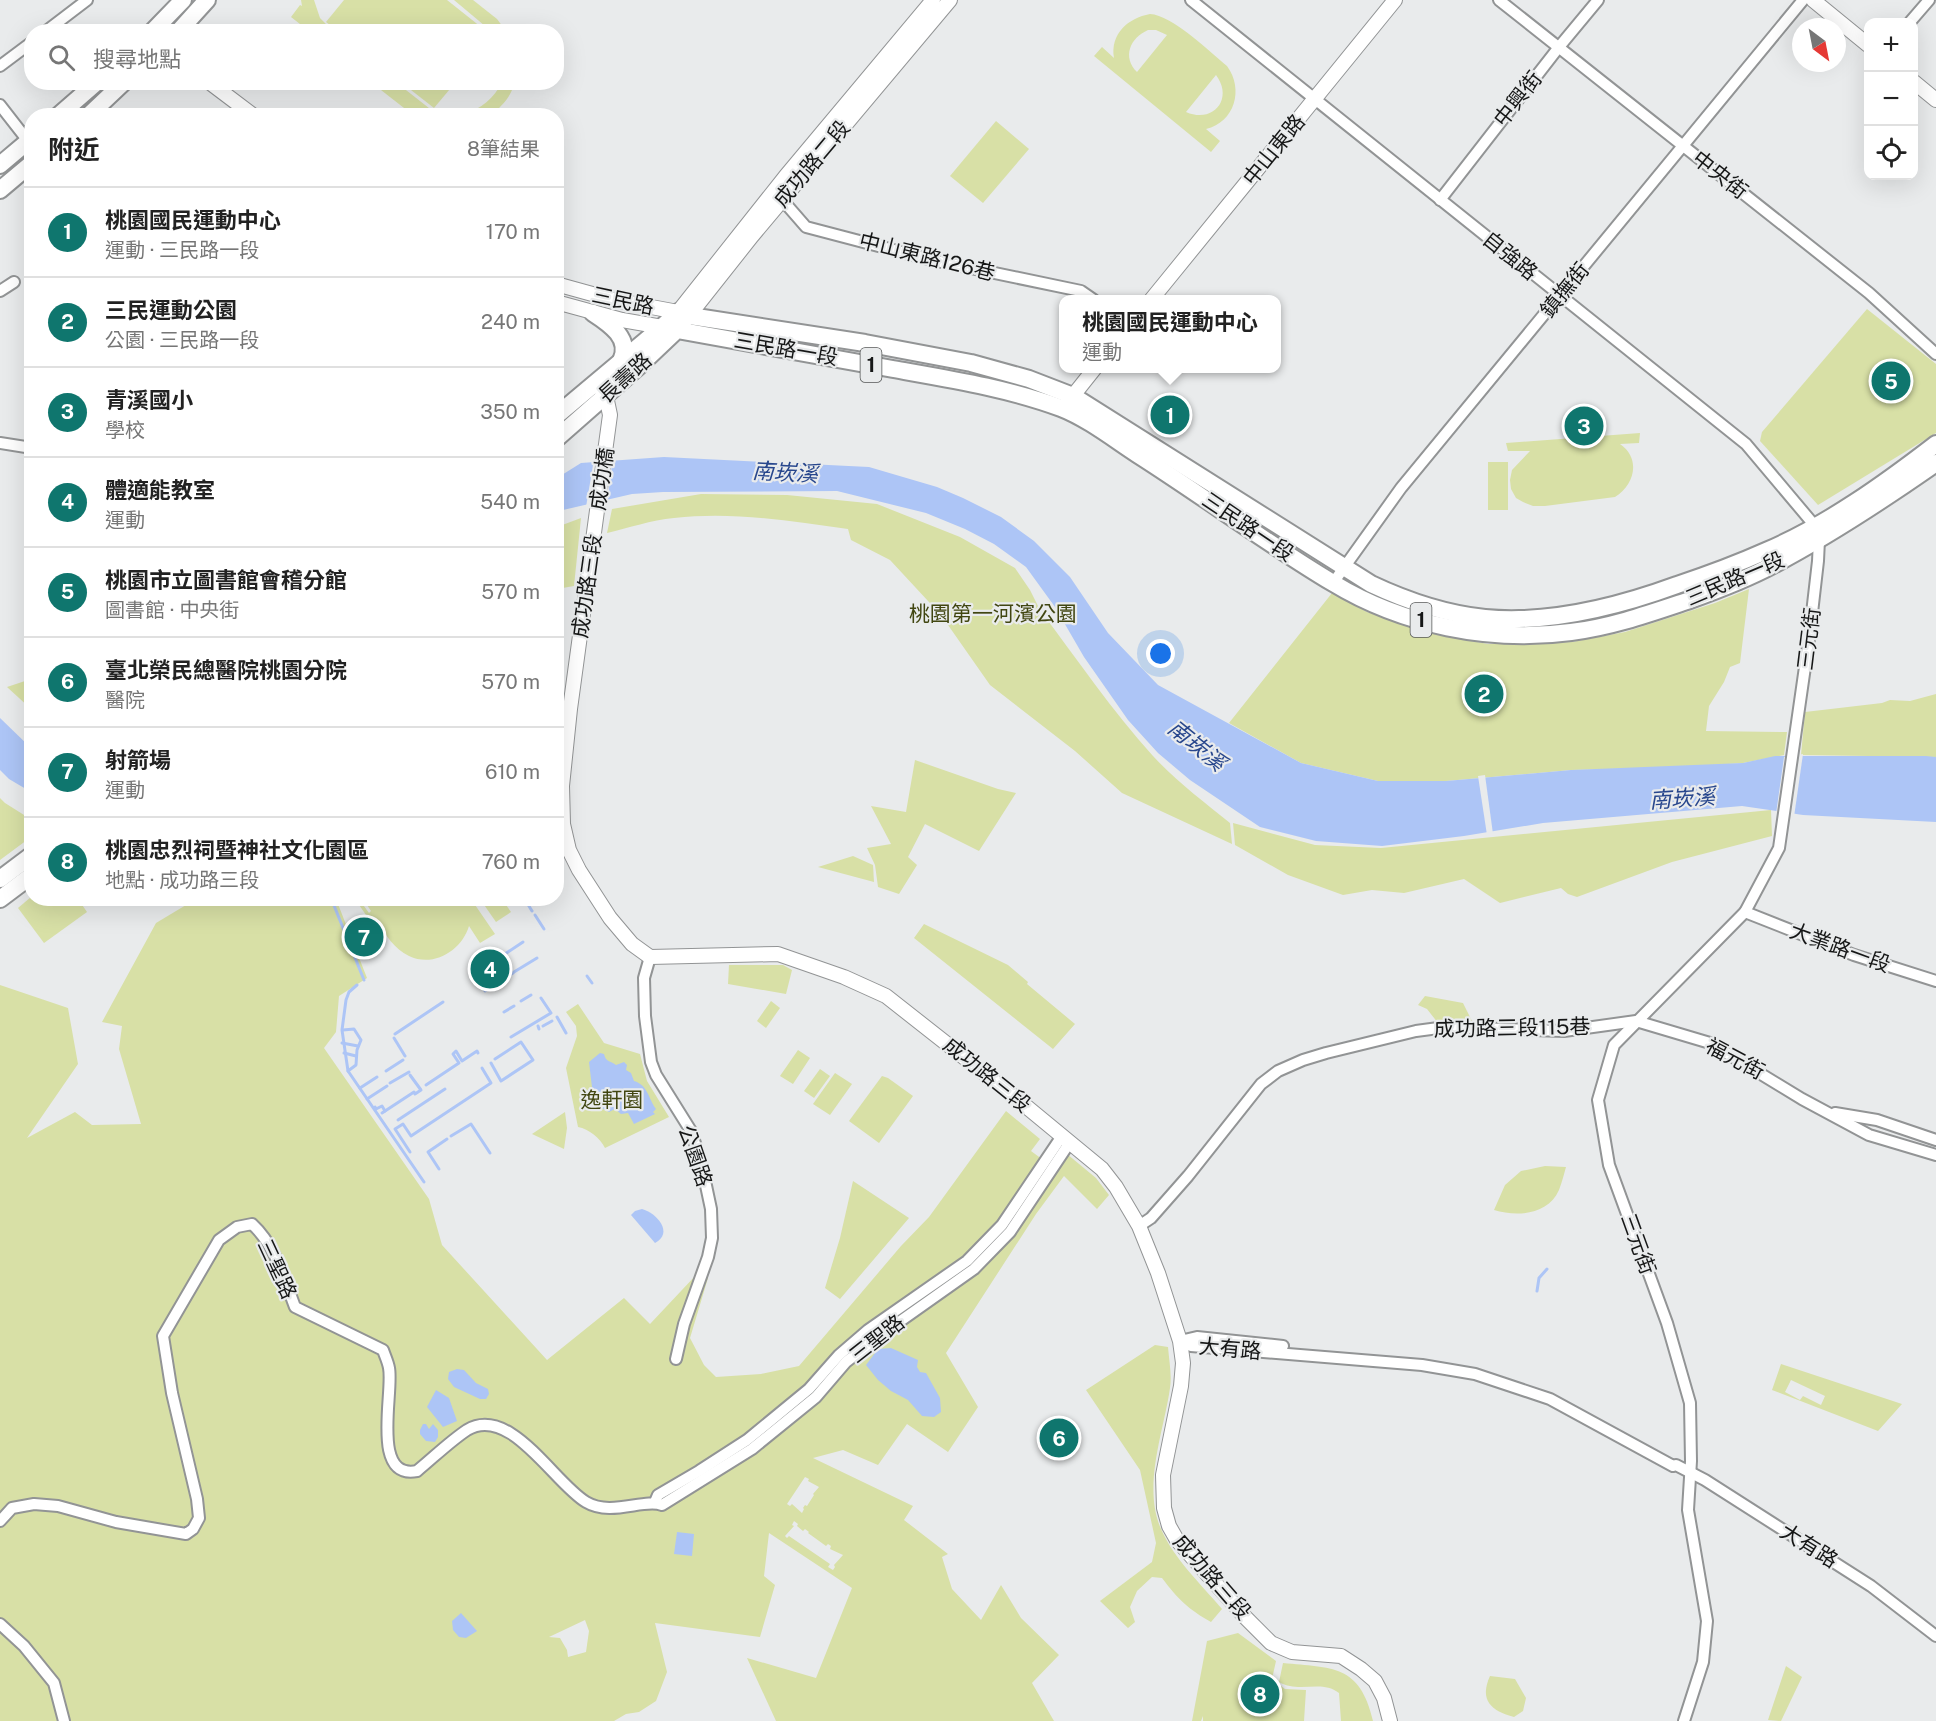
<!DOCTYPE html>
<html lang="zh-TW">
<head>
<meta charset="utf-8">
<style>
	:root { --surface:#fff; --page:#f6f6f6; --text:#222; --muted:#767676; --line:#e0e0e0; --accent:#0f766e }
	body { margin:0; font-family:"Public Sans","Noto Sans TC",sans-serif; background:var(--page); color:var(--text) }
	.controls { position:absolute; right:18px; top:18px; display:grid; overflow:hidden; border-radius:12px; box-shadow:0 6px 24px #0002 }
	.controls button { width:54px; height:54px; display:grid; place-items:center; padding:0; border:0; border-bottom:2px solid var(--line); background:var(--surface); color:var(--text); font:30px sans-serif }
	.compass { position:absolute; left:1792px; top:18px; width:54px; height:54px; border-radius:50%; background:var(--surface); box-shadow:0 6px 24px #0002; rotate:148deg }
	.you { position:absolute; left:1161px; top:654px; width:21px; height:21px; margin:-15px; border:4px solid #fff; border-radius:50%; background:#1a73e8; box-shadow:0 0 0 9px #1a73e833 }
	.badge { display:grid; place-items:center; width:39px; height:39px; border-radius:50%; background:var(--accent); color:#fff; font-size:20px; font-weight:700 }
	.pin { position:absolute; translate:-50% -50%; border:3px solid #fff; box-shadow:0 2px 6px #0006 }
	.popup { position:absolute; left:1059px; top:295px; width:222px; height:78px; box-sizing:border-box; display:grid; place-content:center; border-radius:12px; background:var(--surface); filter:drop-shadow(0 2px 4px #0005); font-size:20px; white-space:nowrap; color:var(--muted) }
	.popup b { font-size:22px; color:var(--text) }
	.popup::after { content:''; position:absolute; left:50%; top:100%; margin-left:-12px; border:12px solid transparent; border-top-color:var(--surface) }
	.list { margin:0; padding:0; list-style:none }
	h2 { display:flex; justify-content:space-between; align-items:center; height:78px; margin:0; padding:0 24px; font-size:26px }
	h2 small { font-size:20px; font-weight:400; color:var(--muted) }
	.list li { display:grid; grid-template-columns:39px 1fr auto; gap:18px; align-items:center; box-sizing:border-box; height:90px; padding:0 24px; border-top:2px solid var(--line) }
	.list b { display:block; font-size:22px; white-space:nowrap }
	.list p { margin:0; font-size:20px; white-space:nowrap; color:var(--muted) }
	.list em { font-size:20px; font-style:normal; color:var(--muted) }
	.icon { flex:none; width:33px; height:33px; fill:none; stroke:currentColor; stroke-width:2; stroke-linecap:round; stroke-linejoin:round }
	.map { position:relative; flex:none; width:1936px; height:1721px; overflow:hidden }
	.search { position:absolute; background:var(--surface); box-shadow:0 6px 24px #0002; left:24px; top:24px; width:540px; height:66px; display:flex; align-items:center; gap:15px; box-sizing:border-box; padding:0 21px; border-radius:24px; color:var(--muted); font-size:22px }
	.panel { position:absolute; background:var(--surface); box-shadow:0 6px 24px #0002; left:24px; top:108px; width:540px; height:798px; border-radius:24px }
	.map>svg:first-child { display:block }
	.green { fill:#d8e0a6; fill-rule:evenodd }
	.water { fill:#adc5f6 }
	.pier { fill:#e9ebec }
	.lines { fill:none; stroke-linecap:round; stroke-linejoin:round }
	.stream { stroke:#adc5f6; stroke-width:3 }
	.minor-casing { stroke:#929495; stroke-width:14 }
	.tertiary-casing { stroke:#929495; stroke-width:16 }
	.primary-casing { stroke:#929495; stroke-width:20 }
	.minor { stroke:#fff; stroke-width:10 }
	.tertiary { stroke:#fff; stroke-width:14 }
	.primary { stroke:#fff; stroke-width:16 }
	.labels { text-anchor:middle; stroke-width:4.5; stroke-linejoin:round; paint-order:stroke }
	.shield { fill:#e9ebec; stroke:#555757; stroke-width:1.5 }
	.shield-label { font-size:20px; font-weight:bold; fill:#161717 }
	.street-label { font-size:21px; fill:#161717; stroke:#e9ebec }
	.park-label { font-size:21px; fill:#414611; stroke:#e9ebec }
	.water-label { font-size:22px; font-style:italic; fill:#28478d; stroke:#e9ebec }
</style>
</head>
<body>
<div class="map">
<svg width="1936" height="1721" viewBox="0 0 1936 1721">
	<rect width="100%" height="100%" fill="#e9ebec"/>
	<g class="green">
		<path d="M301,0H314L320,18L333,31H309L291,17L300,5L302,6Z"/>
		<path d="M344,0H447L486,31H338L326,22Z"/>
		<path d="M454,0H473L497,19L506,31H491Z"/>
		<path d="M1150,14C1172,15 1209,51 1227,66C1244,89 1235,122 1206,129L1220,141L1211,152L1094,56L1102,47L1114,58C1110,34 1128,18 1150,14ZM1148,30H1156L1167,35L1137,72C1122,57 1130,38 1148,30ZM1216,75C1234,99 1213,124 1186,112Z"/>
		<path d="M502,82L514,83C512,96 501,107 491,115H464C481,108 494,99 502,82Z"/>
		<path d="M372,83H397L434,112L445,115H413Z"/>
		<path d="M402,83H455L434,108Z"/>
		<path d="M996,121L1029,149L983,203L950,176Z"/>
		<path d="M1867,309L1936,364V433L1818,505L1760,441L1762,432Z"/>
		<path d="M1640,433L1639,443L1620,444C1641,458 1635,485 1615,497L1545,506H1533L1523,502L1516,498L1511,489L1510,480L1512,470L1530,451H1508L1506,443Z"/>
		<rect x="1488" y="462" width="20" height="48"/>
		<path d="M701,494L787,495L877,504L960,537L1015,568L1030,590L1040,610C1077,659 1112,711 1153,756C1176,781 1204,802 1230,823L1232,844L1122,793L1075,751L990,685L941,615L890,560L851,540L848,529C790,521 732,511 674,518C651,520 629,528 607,533L612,509Z"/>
		<path d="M581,518L574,586L557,589V527Z"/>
		<path d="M1749,589L1740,663L1730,667L1724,682L1709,706L1706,731L1787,732L1784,755L1743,763L1684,767L1571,770L1446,781H1378L1301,763L1229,723L1332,593L1367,612L1438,635L1488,644L1572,642L1625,632L1715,603Z"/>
		<path d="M31,679H32L31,709L7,687Z"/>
		<path d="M1936,694V757L1801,755L1805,712L1882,703L1890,700L1910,701Z"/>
		<path d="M915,760L998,789L1016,793L979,851L925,824L908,857L917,865L899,894L878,887L875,865L867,848L891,844L871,806L906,812Z"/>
		<path d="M0,798L5,803L32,820L31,837L0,860Z"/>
		<path d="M1771,810L1772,836L1672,862L1577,897L1568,894L1561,888L1500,903L1464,879L1404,893L1372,890L1343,895L1288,875L1235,845L1233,823L1315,845L1381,848Z"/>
		<path d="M853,856L873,865L874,882L818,867Z"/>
		<path d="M31,897L78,899L87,912L44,943L18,908Z"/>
		<path d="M196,899H336L367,978L339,996L336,1032L324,1048L429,1199L442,1245L547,1360L624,1298L650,1324L697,1274L708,1278L690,1338L704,1365L716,1377L761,1374L799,1366L901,1246L929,1217L1006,1111L1040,1139L1031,1151L1054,1168L1067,1154L1096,1178L1109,1195L1097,1209L1064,1176L1036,1214L946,1353L978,1407L948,1452L907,1424L878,1465L843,1450L813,1458L913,1506L904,1520L948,1554L942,1557L952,1589L981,1620L1001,1585L1021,1618L1059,1655L1032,1683L1054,1721H776L747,1658L816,1678L852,1588L769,1533L764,1576L775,1585L760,1637L655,1623L667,1672L656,1701L639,1712L626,1714L614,1721H0V985L68,1008L78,1064L27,1138L75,1112L92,1125L141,1124L119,1049L122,1026L102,1022L156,923ZM805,1477L809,1479L808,1481L819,1487L813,1494L814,1495L807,1506L805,1505L803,1508L804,1509L802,1513L792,1504L790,1506L787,1504ZM794,1521L798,1524L797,1526L803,1531L805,1529L809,1532L808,1533L826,1546L828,1544L831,1546L830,1549L843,1555L834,1565L835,1567L833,1570L828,1567L830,1564L789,1536L787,1538L785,1536L794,1526L792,1525ZM585,1620L589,1631L586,1652L568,1657L567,1650L560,1638L549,1637Z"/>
		<path d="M355,899H359L369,913L371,911L363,899H471L495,934L480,943L469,926C462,950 434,968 409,956C394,949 386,935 377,921L370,926L364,916L366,915Z"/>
		<path d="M480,899H502L511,912L496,922Z"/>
		<path d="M360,917L380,949L368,956L349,924Z"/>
		<path d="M924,924L1008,965L1028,982L1027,984L1075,1024L1053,1049L914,938Z"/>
		<path d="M729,965H783L792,970L786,994L728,984Z"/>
		<path d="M1425,996L1463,1003L1472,1021L1438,1023L1427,1009L1418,1005Z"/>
		<path d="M771,1001L780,1008L766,1028L757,1021Z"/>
		<path d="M578,1004L604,1043L640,1054L647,1081L669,1117L605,1148C600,1138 589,1129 578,1127L566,1068L577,1036L576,1026L566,1012Z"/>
		<path d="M798,1050L810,1058L793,1084L780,1076Z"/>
		<path d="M820,1069L830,1076L814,1098L804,1091Z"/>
		<path d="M835,1073L852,1084L830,1115L813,1104Z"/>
		<path d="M882,1076L888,1078L913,1096L879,1143L849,1121Z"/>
		<path d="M565,1112L567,1128L564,1149L532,1134Z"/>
		<path d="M1545,1166L1566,1167C1564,1174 1562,1182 1559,1190C1548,1215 1517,1217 1494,1210L1505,1185L1521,1171Z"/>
		<path d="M853,1181L909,1218L840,1299L825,1288L840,1238Z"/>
		<path d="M1155,1345L1168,1347C1169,1360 1172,1375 1170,1388C1164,1431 1142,1486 1161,1529C1174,1559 1201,1584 1222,1609L1211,1622C1188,1609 1178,1599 1162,1578L1152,1577L1137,1591L1130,1607L1135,1622L1128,1628L1100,1601L1152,1562L1156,1543L1140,1470L1086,1390Z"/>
		<path d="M1781,1364L1902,1404L1878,1431L1772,1390ZM1791,1380L1825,1396L1821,1405L1803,1396L1800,1400L1785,1392Z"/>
		<path d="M1238,1633L1276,1661L1272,1679L1285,1689L1306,1690L1304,1721H1203V1716L1201,1721H1192L1207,1641Z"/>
		<path d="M1283,1663C1332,1668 1360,1664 1373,1721H1341L1339,1693C1321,1679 1300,1694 1279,1682Z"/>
		<path d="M1786,1666L1802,1677L1781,1721L1768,1720Z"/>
		<path d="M1490,1676L1515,1679L1526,1698L1523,1711L1514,1717C1491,1711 1479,1700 1490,1676Z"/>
	</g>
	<g class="water">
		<path d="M664,457L869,467L937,487L963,498L1001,517L1034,541L1070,577L1108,633L1158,685L1301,763L1378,781H1446L1571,770L1743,763L1775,756H1926L1936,757V822L1803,815L1742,806L1543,823L1464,836L1382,846L1316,841L1260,827L1190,780L1158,753L1128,720L1084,657L1055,607L1026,567L994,544L965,529L926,513L837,491L663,492L632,494L563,510L557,514V478L581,463Z"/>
		<path d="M0,718L31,748V792L9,779L0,770Z"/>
		<path d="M600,1053L604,1054C606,1063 610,1060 616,1065L624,1062L627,1065L626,1070L631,1073L634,1081C648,1085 648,1098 656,1109L653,1112L655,1114L634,1124L628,1113L621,1114L615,1109L609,1112L594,1104L589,1062Z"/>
		<path d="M642,1209C657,1213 674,1233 655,1243L631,1215L635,1211Z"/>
		<path d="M891,1348L918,1360L917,1367L920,1372L926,1373L940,1398L941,1412L934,1417L922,1416L908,1400L891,1391L878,1380L866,1365L878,1349Z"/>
		<path d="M457,1369L464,1370L476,1383L488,1389L489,1394L486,1399H480L454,1387L448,1379L449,1372Z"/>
		<path d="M436,1390L449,1398L457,1421L443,1427L427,1407Z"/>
		<path d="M423,1424H426L429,1429L433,1424L438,1430V1437L435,1442L426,1441L420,1434V1430Z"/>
		<path d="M677,1532L694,1534L692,1556L674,1554Z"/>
		<path d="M461,1613L477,1631L466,1638L459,1637L453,1630L452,1621Z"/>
	</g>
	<g class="pier">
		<path d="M613,457L607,502L586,507L594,459Z"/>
		<path d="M1803,754L1794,817L1776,814L1784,757Z"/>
		<path d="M1485,775L1493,834L1487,835L1478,776Z"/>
	</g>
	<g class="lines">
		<g class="stream">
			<path d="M331,898L364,980"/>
			<path d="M524,898L532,911"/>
			<path d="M535,915L544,929"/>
			<path d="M514,972L537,958"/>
			<path d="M475,974L523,942"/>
			<path d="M587,976L592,983"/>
			<path d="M477,979L485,991L513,973"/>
			<path d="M357,985L349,992L346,1000L342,1030L348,1071L424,1182"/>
			<path d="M521,1001L531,995"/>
			<path d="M504,1012L514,1006"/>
			<path d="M557,1017L566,1033"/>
			<path d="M538,1026L539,1029"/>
			<path d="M543,1026L552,1021"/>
			<path d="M343,1030L354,1029L361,1040L357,1050L356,1065L348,1071"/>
			<path d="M395,1034L443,1002"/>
			<path d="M511,1037L551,1013L541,998"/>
			<path d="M394,1038L405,1056"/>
			<path d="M342,1043L358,1046"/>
			<path d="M344,1053L356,1056"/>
			<path d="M491,1063L501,1081L533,1060L521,1042L495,1059"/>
			<path d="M386,1071L403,1060"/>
			<path d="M390,1083L409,1072"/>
			<path d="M426,1085L459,1063L453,1054L456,1051L462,1061L477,1051L478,1053"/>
			<path d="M360,1088L377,1077"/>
			<path d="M367,1099L387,1086"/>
			<path d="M375,1107L376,1109L382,1106L385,1111"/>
			<path d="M382,1113L414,1092L415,1094L421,1090L410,1075"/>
			<path d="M398,1120L445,1089"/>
			<path d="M451,1136L471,1124L490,1153"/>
			<path d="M410,1152L395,1129L403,1124L411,1136L491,1083L482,1068"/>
			<path d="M439,1169L428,1152L447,1139"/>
			<path d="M1537,1291L1539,1278L1547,1269"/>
		</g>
		<defs>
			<g id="minor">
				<path d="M1191,0L1746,444L1815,526L1819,540L1818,561L1809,639L1779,848L1745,912L1614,1045L1598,1100L1609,1165L1667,1323L1690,1403L1691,1461L1688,1510L1707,1621L1703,1662L1684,1721"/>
				<path d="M1499,0L1869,293L1936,354"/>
				<path d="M1910,22L1929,0"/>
				<path d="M45,32L87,0"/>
				<path d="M0,66L32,42"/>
				<path d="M0,105L28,141"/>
				<path d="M779,196L806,227L932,260L1081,291L1094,300"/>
				<path d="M1440,200L1559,47L1598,0"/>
				<path d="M0,291L14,282"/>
				<path d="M0,443L32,448"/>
				<path d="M1333,583L1401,488L1803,0"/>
				<path d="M1745,912L1854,955L1936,981"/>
				<path d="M650,957L644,978L645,1016L651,1062L656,1075L691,1131L701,1162L711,1209L712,1238L708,1257L684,1324L676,1359"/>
				<path d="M1835,1113L1877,1120L1936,1140"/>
				<path d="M1139,1226L1151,1218L1188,1176L1261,1084L1278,1071L1303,1060L1326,1053L1416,1031L1446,1027L1564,1031L1636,1021L1710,1043L1802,1099L1869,1135L1936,1155"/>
				<path d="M1180,1341L1191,1346L1422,1365L1475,1374L1550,1399L1673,1466L1676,1465L1705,1480L1871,1586L1936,1636"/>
				<path d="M1180,1341L1197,1337L1283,1346"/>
				<path d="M655,1502L658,1495L699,1471L747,1440L809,1389L839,1355L868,1330L967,1261L1002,1225L1062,1136"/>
				<path d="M0,1521L12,1508L34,1504L58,1506L116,1522L186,1534L193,1529L199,1518L197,1499L172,1393L163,1336L219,1240L237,1227L252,1224C275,1245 284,1278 295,1307L383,1350C385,1356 388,1362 389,1368C394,1392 370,1480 417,1471C433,1458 449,1442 467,1430C510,1404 554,1483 586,1502C611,1517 644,1498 662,1505L752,1449L816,1397L846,1362L875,1339L974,1269L1010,1232L1070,1142"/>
				<path d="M0,1624L24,1646L54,1683L64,1721"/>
			</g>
			<g id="tertiary">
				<path d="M1813,0L1868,45"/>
				<path d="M209,82L254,116"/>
				<path d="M1914,82L1936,100"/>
				<path d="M556,284L614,300L678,312L785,177L933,0"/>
				<path d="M1151,300L1395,0"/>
				<path d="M556,302L622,320L668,328"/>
				<path d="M684,322L752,236L950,0"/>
				<path d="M600,388L606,396L610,415L570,709L562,786L563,824L569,850L579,870L610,918L632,944L650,957L778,954L844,977L886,996L1022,1103L1102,1169L1116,1187L1139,1226L1158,1273L1180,1341L1183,1363L1181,1386L1163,1475L1164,1508L1169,1526L1177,1540L1245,1617L1271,1643L1292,1652L1341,1656L1361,1669L1375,1681L1384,1698L1390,1721"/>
				<path d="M1068,402L1095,368"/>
			</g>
			<g id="primary">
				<path d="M152,32L183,0"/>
				<path d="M178,32L207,0"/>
				<path d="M58,116L97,82"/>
				<path d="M88,116L124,82"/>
				<path d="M0,165L32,138"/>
				<path d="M0,190L32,163"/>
				<path d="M593,313C610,324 632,339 621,361"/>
				<path d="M556,416L662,327L678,312L690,316L865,343L971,363L1029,379L1073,396L1371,584C1407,601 1446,614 1485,618C1549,624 1617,607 1677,585C1707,575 1737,564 1766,551C1827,525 1884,484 1936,444"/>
				<path d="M556,439L639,366L677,330C749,343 821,356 893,369C949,379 1007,388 1061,408C1087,418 1114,439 1137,454C1203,496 1266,543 1333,583C1402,625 1490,643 1571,632C1612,627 1651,613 1690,600C1718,590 1747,579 1773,565C1830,535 1883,500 1936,463"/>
				<path d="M0,879L32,855"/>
				<path d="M0,899L32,875"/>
			</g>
		</defs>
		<use href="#minor" class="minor-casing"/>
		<use href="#tertiary" class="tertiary-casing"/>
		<use href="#primary" class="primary-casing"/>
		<use href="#minor" class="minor"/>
		<use href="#tertiary" class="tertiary"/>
		<use href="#primary" class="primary"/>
	</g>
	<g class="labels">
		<g class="shield">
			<rect x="860.5" y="348" width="21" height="34" rx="4.5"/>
			<rect x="1410.5" y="603" width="21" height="34" rx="4.5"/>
		</g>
		<g class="shield-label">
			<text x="871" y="372">1</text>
			<text x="1421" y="627">1</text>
		</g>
		<g class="street-label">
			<text transform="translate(1518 99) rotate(-52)" y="7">中興街</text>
			<text transform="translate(1274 150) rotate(-51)" y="7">中山東路</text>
			<text transform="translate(812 164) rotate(-50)" y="7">成功路二段</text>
			<text transform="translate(1720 175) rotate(38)" y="7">中央街</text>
			<text transform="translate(1510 256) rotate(39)" y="7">自強路</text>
			<text transform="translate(927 257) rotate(14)" y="7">中山東路126巷</text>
			<text transform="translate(1565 290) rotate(-51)" y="7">鎮撫街</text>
			<text transform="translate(623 301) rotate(12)" y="7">三民路</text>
			<text transform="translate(786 349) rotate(10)" y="7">三民路一段</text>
			<text transform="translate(625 378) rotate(-42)" y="7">長壽路</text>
			<text transform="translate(602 479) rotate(-82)" y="7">成功橋</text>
			<text transform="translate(1248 527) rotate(34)" y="7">三民路一段</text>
			<text transform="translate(1735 579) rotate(-23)" y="7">三民路一段</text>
			<text transform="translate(587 586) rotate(-82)" y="7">成功路三段</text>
			<text transform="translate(1809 639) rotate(-83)" y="7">三元街</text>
			<text transform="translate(1840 948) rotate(20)" y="7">大業路一段</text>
			<text transform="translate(1512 1028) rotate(-1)" y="7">成功路三段115巷</text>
			<text transform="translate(1735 1059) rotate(28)" y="7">福元街</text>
			<text transform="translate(987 1075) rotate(39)" y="7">成功路三段</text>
			<text transform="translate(695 1156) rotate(71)" y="7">公園路</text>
			<text transform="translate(1638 1244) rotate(70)" y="7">三元街</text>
			<text transform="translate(277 1269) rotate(65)" y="7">三聖路</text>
			<text transform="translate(877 1339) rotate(-38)" y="7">三聖路</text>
			<text transform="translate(1230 1349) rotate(5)" y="7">大有路</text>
			<text transform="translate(1809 1546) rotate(32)" y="7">大有路</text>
			<text transform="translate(1212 1577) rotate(49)" y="7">成功路三段</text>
		</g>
		<g class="park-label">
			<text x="993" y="621">桃園第一河濱公園</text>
			<text x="612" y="1107">逸軒園</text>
		</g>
		<g class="water-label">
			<text transform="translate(785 472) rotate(3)" y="8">南崁溪</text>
			<text transform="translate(1197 745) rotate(39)" y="8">南崁溪</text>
			<text transform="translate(1682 798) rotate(-4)" y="8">南崁溪</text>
		</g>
	</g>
</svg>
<div class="controls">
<button>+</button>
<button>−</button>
<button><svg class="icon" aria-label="locate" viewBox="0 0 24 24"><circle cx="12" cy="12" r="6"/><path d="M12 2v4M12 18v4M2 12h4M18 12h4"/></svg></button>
</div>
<svg class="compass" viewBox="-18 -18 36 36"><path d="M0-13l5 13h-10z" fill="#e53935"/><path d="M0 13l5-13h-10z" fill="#767676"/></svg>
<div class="you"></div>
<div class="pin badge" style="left:1170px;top:415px">1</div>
<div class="popup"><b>桃園國民運動中心</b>運動</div>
<div class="pin badge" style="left:1484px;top:694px">2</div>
<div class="pin badge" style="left:1584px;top:426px">3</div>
<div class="pin badge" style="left:490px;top:969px">4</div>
<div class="pin badge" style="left:1891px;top:381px">5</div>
<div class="pin badge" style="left:1059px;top:1438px">6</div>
<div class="pin badge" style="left:364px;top:937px">7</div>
<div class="pin badge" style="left:1260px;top:1694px">8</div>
<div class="search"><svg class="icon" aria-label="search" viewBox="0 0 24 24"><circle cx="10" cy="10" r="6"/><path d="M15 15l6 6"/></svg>搜尋地點</div>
<section class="panel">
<h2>附近<small>8筆結果</small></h2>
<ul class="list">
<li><span class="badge">1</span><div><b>桃園國民運動中心</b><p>運動 · 三民路一段</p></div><em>170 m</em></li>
<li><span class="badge">2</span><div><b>三民運動公園</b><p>公園 · 三民路一段</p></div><em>240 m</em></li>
<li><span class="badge">3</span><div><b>青溪國小</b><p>學校</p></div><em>350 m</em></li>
<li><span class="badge">4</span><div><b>體適能教室</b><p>運動</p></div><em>540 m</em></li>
<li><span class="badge">5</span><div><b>桃園市立圖書館會稽分館</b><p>圖書館 · 中央街</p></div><em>570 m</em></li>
<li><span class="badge">6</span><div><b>臺北榮民總醫院桃園分院</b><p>醫院</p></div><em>570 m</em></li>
<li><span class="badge">7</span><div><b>射箭場</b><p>運動</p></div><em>610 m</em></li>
<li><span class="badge">8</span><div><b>桃園忠烈祠暨神社文化園區</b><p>地點 · 成功路三段</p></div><em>760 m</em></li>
</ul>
</section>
</div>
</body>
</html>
